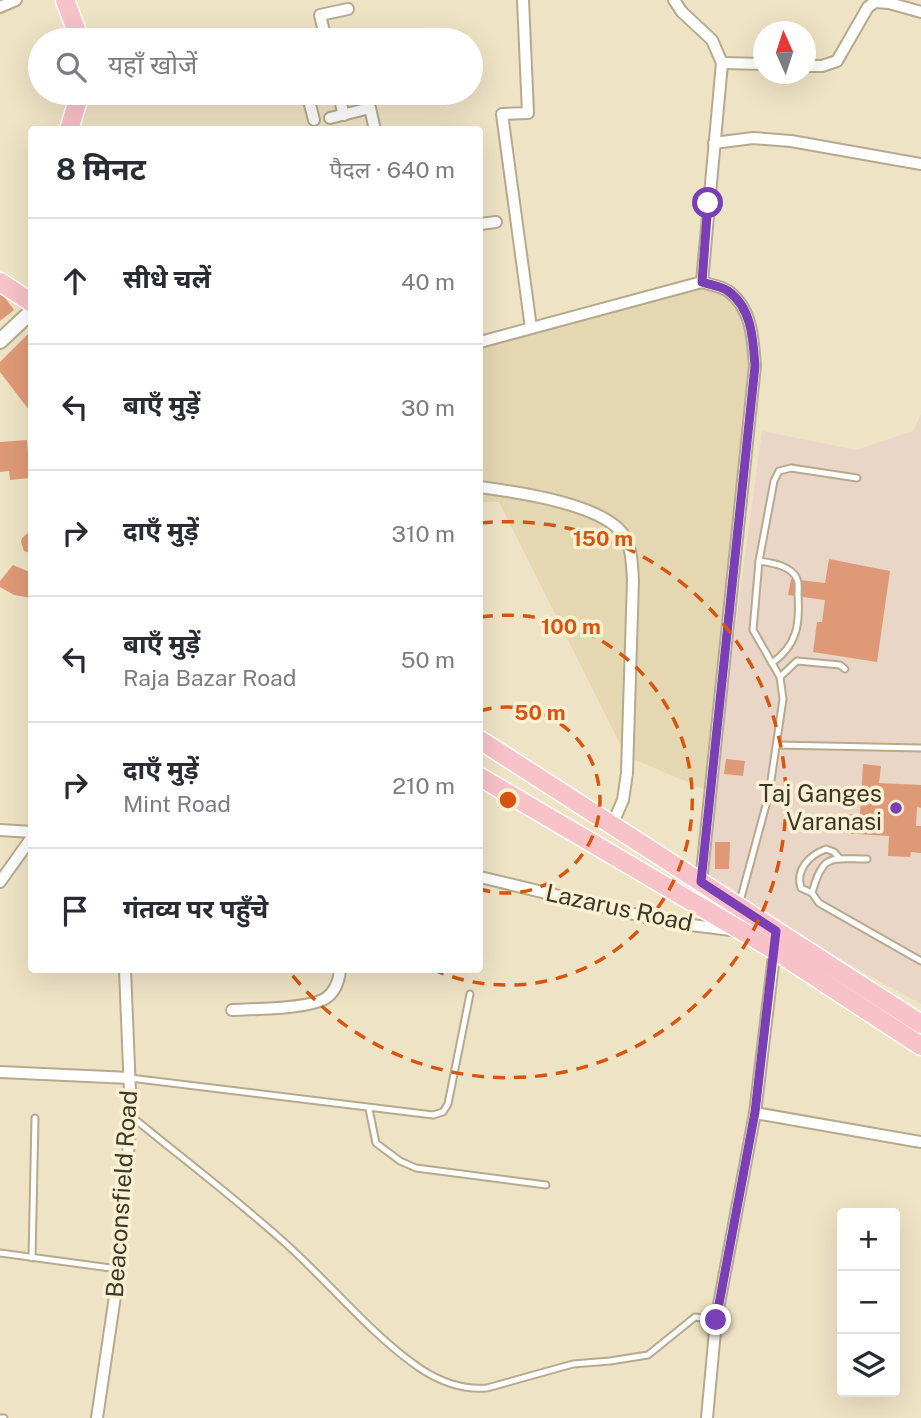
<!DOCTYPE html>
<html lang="hi">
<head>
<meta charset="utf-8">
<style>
	:root { --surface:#fff; --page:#f2f2f3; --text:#2b2b33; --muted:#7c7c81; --line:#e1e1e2 }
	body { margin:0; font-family:"Public Sans","Noto Sans Devanagari",sans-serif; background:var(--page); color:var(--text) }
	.controls { position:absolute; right:21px; bottom:21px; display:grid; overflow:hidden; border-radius:7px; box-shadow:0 7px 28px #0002 }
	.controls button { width:63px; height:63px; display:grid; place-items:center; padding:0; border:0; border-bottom:2px solid var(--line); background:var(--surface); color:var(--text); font:35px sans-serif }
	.compass { position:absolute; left:753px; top:21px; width:63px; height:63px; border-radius:50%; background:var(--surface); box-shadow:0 7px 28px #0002; rotate:357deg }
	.stop { position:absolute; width:21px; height:21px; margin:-16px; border:5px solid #7b3fb5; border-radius:50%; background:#fff }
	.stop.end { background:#7b3fb5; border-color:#fff; box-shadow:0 2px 7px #0008 }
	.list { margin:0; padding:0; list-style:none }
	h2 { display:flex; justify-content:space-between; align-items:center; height:91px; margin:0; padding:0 28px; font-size:30px }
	h2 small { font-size:23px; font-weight:400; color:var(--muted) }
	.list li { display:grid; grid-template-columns:46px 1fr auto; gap:21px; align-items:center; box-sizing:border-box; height:126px; padding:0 28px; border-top:2px solid var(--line) }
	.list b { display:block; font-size:26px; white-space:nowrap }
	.list p { margin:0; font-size:23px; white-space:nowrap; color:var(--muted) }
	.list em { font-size:23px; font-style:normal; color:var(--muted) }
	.icon { flex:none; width:38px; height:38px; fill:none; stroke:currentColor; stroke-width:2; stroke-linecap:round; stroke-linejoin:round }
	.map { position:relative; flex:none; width:921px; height:1418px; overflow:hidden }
	.search { position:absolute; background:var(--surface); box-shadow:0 7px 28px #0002; left:28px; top:28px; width:455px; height:77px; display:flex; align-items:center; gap:18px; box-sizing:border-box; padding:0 24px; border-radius:38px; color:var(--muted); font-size:26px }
	.panel { position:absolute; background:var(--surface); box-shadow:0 7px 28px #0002; left:28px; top:126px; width:455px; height:847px; border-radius:7px }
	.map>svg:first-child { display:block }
	.commercial { fill:#e9d6c7 }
	.built { fill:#e5d7b2 }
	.building { fill:#de9a76 }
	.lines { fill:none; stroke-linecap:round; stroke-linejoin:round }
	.service-casing { stroke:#b5aa8d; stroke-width:9 }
	.minor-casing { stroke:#b5aa8d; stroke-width:14 }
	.tertiary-casing { stroke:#b5aa8d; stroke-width:18 }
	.primary-casing { stroke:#fff; stroke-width:21 }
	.service { stroke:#fff; stroke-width:5 }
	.minor { stroke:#fff; stroke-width:10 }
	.tertiary { stroke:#fff; stroke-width:14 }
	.primary { stroke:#f7c2c8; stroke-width:18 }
	.route { stroke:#7b3fb5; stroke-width:9 }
	.ring { fill:none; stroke:#d7560f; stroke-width:3.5; stroke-dasharray:12 9 }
	.poi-dot { fill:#7b3fb5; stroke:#fcf0d2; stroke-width:2.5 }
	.labels { text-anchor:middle; stroke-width:7; stroke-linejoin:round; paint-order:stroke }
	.poi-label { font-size:24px; fill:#3b372b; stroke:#fcf0d2; text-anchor:end }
	.street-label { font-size:24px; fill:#3b372b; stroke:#fcf0d2 }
	.centre { fill:#d7560f; stroke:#fcf0d2; stroke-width:3.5 }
	.ring-label { font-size:21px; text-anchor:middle; font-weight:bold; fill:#d7560f; stroke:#fcf0d2; stroke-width:7; stroke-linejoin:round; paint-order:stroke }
</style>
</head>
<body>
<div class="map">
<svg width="921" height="1418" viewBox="0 0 921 1418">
	<rect width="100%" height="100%" fill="#efe3c5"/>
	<path class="commercial" d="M921,414V1004L701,882L762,431L856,450L913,431Z"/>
	<path class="built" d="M702,282L726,290L743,305L755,366L711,792L626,756L499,502H480V342Z"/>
	<g class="building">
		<path d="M0,291L14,310L0,321Z"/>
		<path d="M32,330V408L29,410L0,372V362Z"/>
		<path d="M27,440L30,478L10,480L9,471L0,472V442Z"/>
		<path d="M29,532H32V554L24,551L21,542L22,538Z"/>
		<path d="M829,559L890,571L877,662L813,652L817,622H822L825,600L788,595L791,579L825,583Z"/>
		<path d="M13,565L32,573V598L14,595L0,587V581Z"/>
		<path d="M726,759L745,761L743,776L724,774Z"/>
		<path d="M863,764L881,766L879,783L921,785V808L917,807L916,826H921V853L911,852L910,857L888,856L889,836L840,833L842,814L860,815Z"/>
		<path d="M715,842H730L729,869H715Z"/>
	</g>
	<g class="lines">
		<defs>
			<g id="service">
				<path d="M759,561C771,563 791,565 797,579C799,583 798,591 798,595C800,625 797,645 772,663"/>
				<path d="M780,677L797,661L840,665L845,669"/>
				<path d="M777,745L921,748"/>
				<path d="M867,859C830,859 823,853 812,893L819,903L921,961"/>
				<path d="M812,893L801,888C795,869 810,855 826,849L834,852L840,859"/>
				<path d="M739,905L769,794L783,699L780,677L753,630L759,561L774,481L779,471L791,468L857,478"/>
				<path d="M130,1078L433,1115L443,1112L448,1104L470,994"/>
				<path d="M369,1109L376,1143L400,1161L416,1168L546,1185"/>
				<path d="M131,1116C182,1158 235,1198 284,1242C329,1282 371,1335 421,1369C441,1382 463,1390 487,1388L573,1364L610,1361L648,1355L695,1317L715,1320"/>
				<path d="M0,1253L118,1269"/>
				<path d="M32,1258L35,1118"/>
				<path d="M0,1418H4"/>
			</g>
			<g id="minor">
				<path d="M523,0L528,113L502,114L531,328"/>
				<path d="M674,0L682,12L712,40L722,63L702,282"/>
				<path d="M0,7L16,0"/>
				<path d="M326,40L320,15L348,9"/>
				<path d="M722,63L764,64"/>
				<path d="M806,66H822L837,61L868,7L875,2L889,3L921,12"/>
				<path d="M307,93L314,120"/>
				<path d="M338,93L344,115"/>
				<path d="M330,118L370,108L375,130"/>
				<path d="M714,143L753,138L791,141L921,164"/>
				<path d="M480,224L496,222"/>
				<path d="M480,342L702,282C710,285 721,286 728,291C752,308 753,339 755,366L701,882"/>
				<path d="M480,487C516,492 606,504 625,537C632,550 632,566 633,580L627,773L623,800L612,825"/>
				<path d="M0,830L32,832"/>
				<path d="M480,877L667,922L739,931L749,913"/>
				<path d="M0,882L32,837"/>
				<path d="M232,1010C252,1009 310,1009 326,998C335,992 339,980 340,970"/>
				<path d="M0,1072L130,1078"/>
				<path d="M755,1113L921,1142"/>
				<path d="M97,1418L119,1269L131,1116L125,970"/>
				<path d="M707,1418L716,1320L755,1113L775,947"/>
			</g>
			<path id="tertiary" d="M0,341L32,311"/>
			<g id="primary">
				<path d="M65,0L80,40"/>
				<path d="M69,130L80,93"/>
				<path d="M0,282L32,303"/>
				<path d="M480,740L921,1024"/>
				<path d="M480,777L774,950L921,1046"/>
			</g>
		</defs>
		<use href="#service" class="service-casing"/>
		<use href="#minor" class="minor-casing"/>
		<use href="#tertiary" class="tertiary-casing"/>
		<use href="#primary" class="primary-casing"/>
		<use href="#service" class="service"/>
		<use href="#minor" class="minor"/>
		<use href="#tertiary" class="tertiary"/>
		<use href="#primary" class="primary"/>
	</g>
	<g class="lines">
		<path class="route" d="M708,203L702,282C710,285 721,286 728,291C752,308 753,339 755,366L701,882L776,931L755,1112L716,1320"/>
	</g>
	<g class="ring">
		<path d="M480 711A93 93 0 1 1 480 889"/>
		<path d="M481 617A185 185 0 1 1 434 970"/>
		<path d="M481 523A278 278 0 1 1 289 971"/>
	</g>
	<circle class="poi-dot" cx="896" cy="808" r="7"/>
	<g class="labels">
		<g class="poi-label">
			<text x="882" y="802">Taj Ganges<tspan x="882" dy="28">Varanasi</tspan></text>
		</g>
		<g class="street-label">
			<text transform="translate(619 908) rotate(12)" y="8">Lazarus Road</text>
			<text transform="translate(122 1194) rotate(-86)" y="8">Beaconsfield Road</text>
		</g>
	</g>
	<circle cx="508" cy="800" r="10" class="centre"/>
	<g class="ring-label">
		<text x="603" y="546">150 m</text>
		<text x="571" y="634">100 m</text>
		<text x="540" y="720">50 m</text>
	</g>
</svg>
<div class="controls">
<button>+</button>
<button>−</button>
<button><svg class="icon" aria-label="layers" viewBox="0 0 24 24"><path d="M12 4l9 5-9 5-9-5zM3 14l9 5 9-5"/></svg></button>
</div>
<svg class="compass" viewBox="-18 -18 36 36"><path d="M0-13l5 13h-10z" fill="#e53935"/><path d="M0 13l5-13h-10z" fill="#7c7c81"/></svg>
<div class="stop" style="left:708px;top:203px"></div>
<div class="stop end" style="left:716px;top:1320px"></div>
<div class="search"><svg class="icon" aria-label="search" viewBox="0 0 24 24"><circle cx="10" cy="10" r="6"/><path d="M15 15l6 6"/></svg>यहाँ खोजें</div>
<section class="panel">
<h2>8 मिनट<small>पैदल · 640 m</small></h2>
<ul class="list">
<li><svg class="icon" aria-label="ahead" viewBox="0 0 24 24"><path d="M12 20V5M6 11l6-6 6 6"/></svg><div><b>सीधे चलें</b></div><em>40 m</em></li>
<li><svg class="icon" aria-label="left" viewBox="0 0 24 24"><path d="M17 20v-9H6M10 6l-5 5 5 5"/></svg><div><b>बाएँ मुड़ें</b></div><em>30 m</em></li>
<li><svg class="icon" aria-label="right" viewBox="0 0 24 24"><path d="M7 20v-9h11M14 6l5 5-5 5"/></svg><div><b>दाएँ मुड़ें</b></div><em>310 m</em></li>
<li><svg class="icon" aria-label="left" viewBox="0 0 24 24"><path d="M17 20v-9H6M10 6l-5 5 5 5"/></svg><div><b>बाएँ मुड़ें</b><p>Raja Bazar Road</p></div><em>50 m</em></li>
<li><svg class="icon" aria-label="right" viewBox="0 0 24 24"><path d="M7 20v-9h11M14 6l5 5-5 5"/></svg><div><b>दाएँ मुड़ें</b><p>Mint Road</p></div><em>210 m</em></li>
<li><svg class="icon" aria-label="arrive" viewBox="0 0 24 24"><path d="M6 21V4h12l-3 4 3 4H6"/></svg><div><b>गंतव्य पर पहुँचे</b></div></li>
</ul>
</section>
</div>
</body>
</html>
